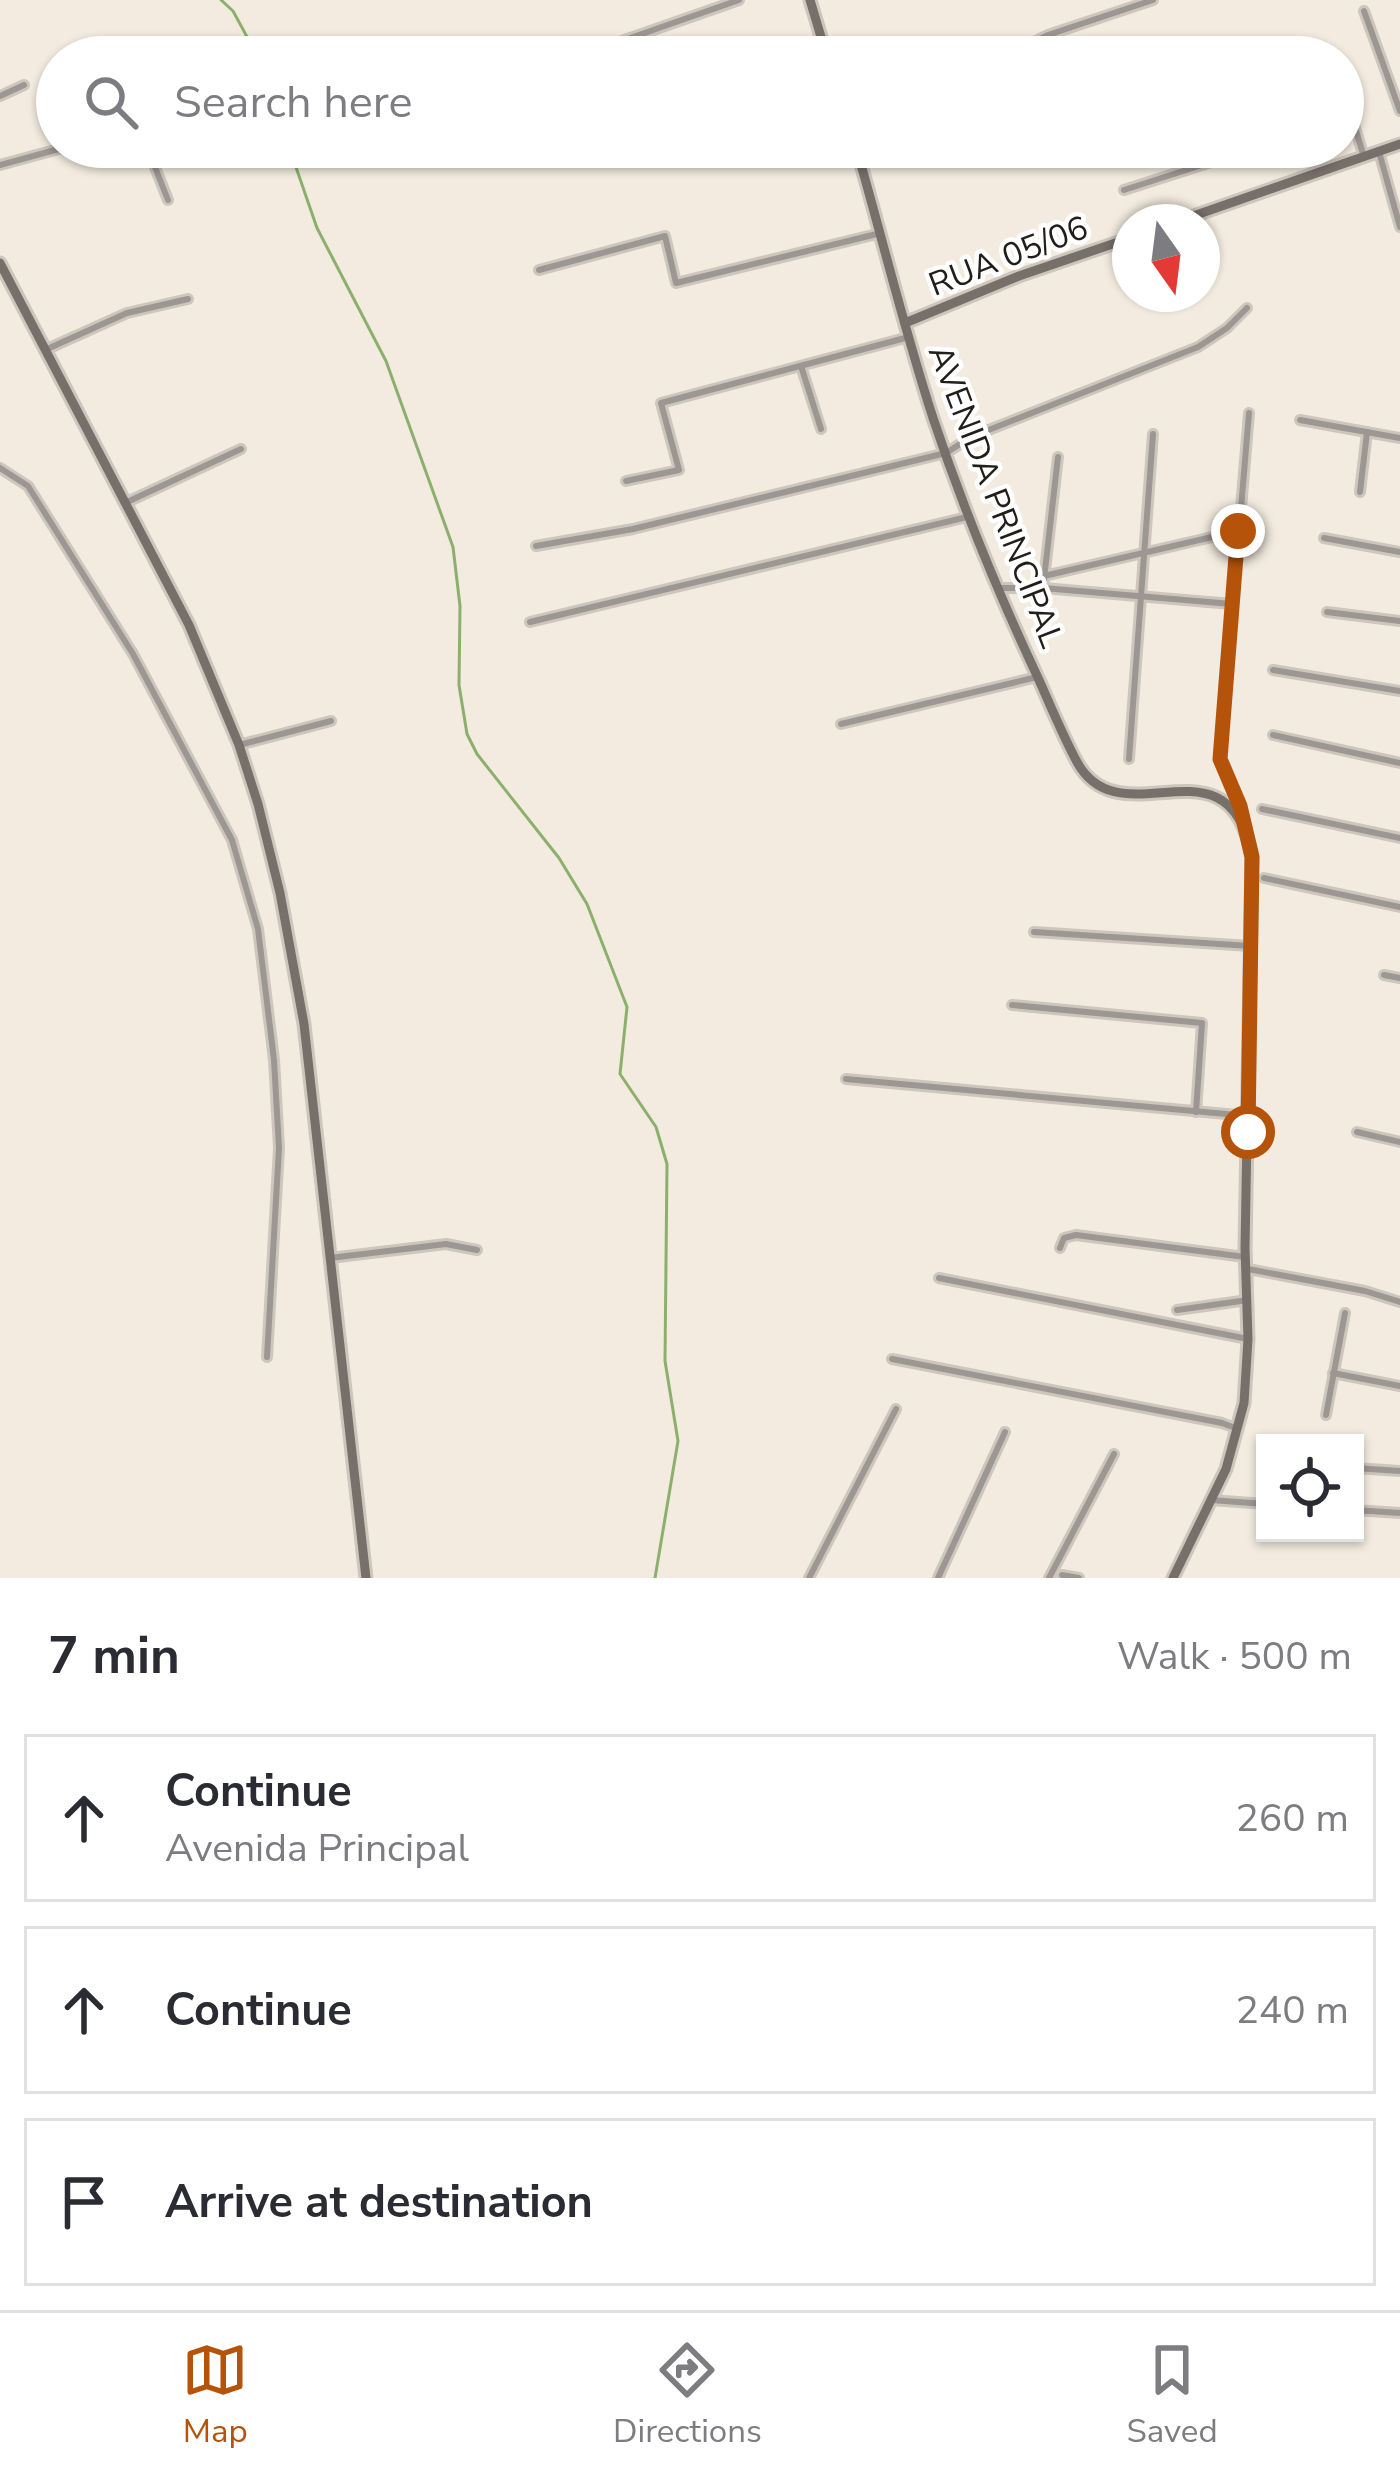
<!DOCTYPE html>
<html lang="en">
<head>
<meta charset="utf-8">
<style>
	:root { --surface:#fff; --page:#f7f7f7; --text:#2b2b33; --muted:#7c7c81; --line:#e1e1e2; --accent:#b45309 }
	body { margin:0; font-family:"Nunito Sans",sans-serif; background:var(--page); color:var(--text) }
	.controls { position:absolute; right:36px; bottom:36px; display:grid; overflow:hidden; border-radius:0px; box-shadow:0 3px 9px #0004 }
	.controls button { width:108px; height:108px; display:grid; place-items:center; padding:0; border:0; border-bottom:3px solid var(--line); background:var(--surface); color:var(--text); font:60px sans-serif }
	.compass { position:absolute; left:1112px; top:204px; width:108px; height:108px; border-radius:50%; background:var(--surface); box-shadow:0 3px 9px #0004; rotate:166deg }
	.stop { position:absolute; width:36px; height:36px; margin:-27px; border:9px solid #b45309; border-radius:50%; background:#fff }
	.stop.end { background:#b45309; border-color:#fff; box-shadow:0 3px 12px #0008 }
	.list { margin:0; padding:0; list-style:none }
	h2 { display:flex; justify-content:space-between; align-items:center; height:156px; margin:0; padding:0 48px; font-size:51px }
	h2 small { font-size:39px; font-weight:400; color:var(--muted) }
	.list li { display:grid; grid-template-columns:78px 1fr auto; gap:36px; align-items:center; box-sizing:border-box; height:168px; margin:0 24px 24px; padding:0 24px; border:3px solid var(--line); border-radius:0px }
	.list b { display:block; font-size:45px; white-space:nowrap }
	.list p { margin:0; font-size:39px; white-space:nowrap; color:var(--muted) }
	.list em { font-size:39px; font-style:normal; color:var(--muted) }
	.icon { flex:none; width:66px; height:66px; fill:none; stroke:currentColor; stroke-width:2; stroke-linecap:round; stroke-linejoin:round }
	.map { position:relative; flex:none; width:1400px; height:1578px; overflow:hidden }
	.search { position:absolute; background:var(--surface); box-shadow:0 3px 9px #0004; left:36px; right:36px; top:36px; height:132px; display:flex; align-items:center; gap:30px; box-sizing:border-box; padding:0 42px; border-radius:66px; color:var(--muted); font-size:45px }
	.sheet { height:732px; background:var(--surface) }
	nav { display:flex; justify-content:space-around; align-items:center; box-sizing:border-box; height:168px; border-top:3px solid var(--line); background:var(--surface); font-size:33px; color:var(--muted) }
	nav a { display:grid; justify-items:center; gap:6px }
	nav .on { color:var(--accent) }
	.map>svg:first-child { display:block }
	.lines { fill:none; stroke-linecap:round; stroke-linejoin:round }
	.stream { stroke:#8bb06d; stroke-width:3 }
	.street-casing { stroke:#cdc6bc; stroke-width:12 }
	.secondary-casing { stroke:#cdc6bc; stroke-width:15 }
	.street { stroke:#9d9794; stroke-width:6 }
	.secondary { stroke:#776f6a; stroke-width:9 }
	.route { stroke:#b45309; stroke-width:15 }
	.labels { text-anchor:middle; stroke-width:9; stroke-linejoin:round; paint-order:stroke }
	.street-label { font-size:33px; fill:#211e1a; stroke:#fff }
</style>
</head>
<body>
<div class="map">
<svg width="1400" height="1578" viewBox="0 0 1400 1578">
	<rect width="100%" height="100%" fill="#f3ebdf"/>
	<g class="lines">
		<g class="stream">
			<path d="M221,0L233,11L258,57"/>
			<path d="M289,147L317,228L386,361L453,547L460,606L459,685L467,734L477,754L559,858L587,904L627,1007L620,1074L656,1127L667,1164L665,1361L678,1441L655,1578"/>
		</g>
		<defs>
			<g id="street">
				<path d="M1364,11L1400,111"/>
				<path d="M576,57L739,0"/>
				<path d="M1003,57L1048,35L1153,0"/>
				<path d="M0,96L24,85"/>
				<path d="M1343,117L1353,121L1364,157"/>
				<path d="M147,147L168,200"/>
				<path d="M1379,152L1400,227"/>
				<path d="M0,165L66,147"/>
				<path d="M1124,190L1258,147"/>
				<path d="M539,270L665,236L676,283L881,233"/>
				<path d="M45,350L127,313L188,299"/>
				<path d="M801,366L821,429"/>
				<path d="M1300,420L1400,438"/>
				<path d="M0,468L28,486L133,654L232,840L258,929L274,1060L279,1148L267,1357"/>
				<path d="M626,481L679,470L661,403L909,337"/>
				<path d="M1360,492L1367,432"/>
				<path d="M125,503L241,449"/>
				<path d="M1324,538L1400,552"/>
				<path d="M536,546L633,529L946,453L971,437L1198,347L1227,328L1247,308"/>
				<path d="M1044,576L1238,531"/>
				<path d="M1000,588H1043L1232,604"/>
				<path d="M1043,588L1058,457"/>
				<path d="M1327,612L1400,621"/>
				<path d="M530,622L967,517"/>
				<path d="M1273,670L1400,691"/>
				<path d="M841,724L1037,677"/>
				<path d="M1273,735L1400,763"/>
				<path d="M239,745L331,721"/>
				<path d="M1129,759L1153,434"/>
				<path d="M1262,809L1400,838"/>
				<path d="M1241,817L1240,806L1220,759L1249,413"/>
				<path d="M1264,878L1400,907"/>
				<path d="M1034,932L1250,946"/>
				<path d="M1384,975L1400,978"/>
				<path d="M1012,1005L1202,1023L1196,1112"/>
				<path d="M846,1079L1248,1116"/>
				<path d="M1357,1132L1400,1142"/>
				<path d="M1060,1248L1064,1238L1076,1235L1245,1257"/>
				<path d="M330,1258L446,1244L477,1250"/>
				<path d="M1248,1269L1365,1291L1400,1302"/>
				<path d="M939,1278L1248,1339"/>
				<path d="M1177,1310L1248,1300"/>
				<path d="M892,1359L1222,1423L1238,1429"/>
				<path d="M1333,1373L1400,1386"/>
				<path d="M1326,1415L1345,1313"/>
				<path d="M1355,1468L1400,1471"/>
				<path d="M1211,1500L1265,1504"/>
				<path d="M1355,1510L1400,1513"/>
				<path d="M1062,1575L1079,1578"/>
				<path d="M809,1578L896,1409"/>
				<path d="M938,1578L1005,1432"/>
				<path d="M1049,1578L1114,1454"/>
			</g>
			<g id="secondary">
				<path d="M810,0L827,57"/>
				<path d="M856,147C882,237 904,329 933,418C963,508 999,595 1039,680C1051,707 1063,736 1077,762C1121,842 1229,730 1252,857L1245,1248L1248,1339L1244,1403L1226,1469L1173,1578"/>
				<path d="M1176,222L1400,144"/>
				<path d="M0,263L189,625L239,745L258,804L280,893L304,1024L366,1578"/>
				<path d="M905,323L1019,276L1130,238"/>
			</g>
		</defs>
		<use href="#street" class="street-casing"/>
		<use href="#secondary" class="secondary-casing"/>
		<use href="#street" class="street"/>
		<use href="#secondary" class="secondary"/>
	</g>
	<g class="lines">
		<path class="route" d="M1238,531L1220,759L1240,806L1252,857L1248,1132"/>
	</g>
	<g class="labels">
		<g class="street-label">
			<text transform="translate(1008 255) rotate(-21)" y="12">RUA 05/06</text>
			<text transform="translate(997 496) rotate(69)" y="12">AVENIDA PRINCIPAL</text>
		</g>
	</g>
</svg>
<div class="controls">
<button><svg class="icon" aria-label="locate" viewBox="0 0 24 24"><circle cx="12" cy="12" r="6"/><path d="M12 2v4M12 18v4M2 12h4M18 12h4"/></svg></button>
</div>
<svg class="compass" viewBox="-18 -18 36 36"><path d="M0-13l5 13h-10z" fill="#e53935"/><path d="M0 13l5-13h-10z" fill="#7c7c81"/></svg>
<div class="stop" style="left:1248px;top:1132px"></div>
<div class="stop end" style="left:1238px;top:531px"></div>
<div class="search"><svg class="icon" aria-label="search" viewBox="0 0 24 24"><circle cx="10" cy="10" r="6"/><path d="M15 15l6 6"/></svg>Search here</div>
</div>
<section class="sheet">
<h2>7 min<small>Walk · 500 m</small></h2>
<ul class="list">
<li><svg class="icon" aria-label="ahead" viewBox="0 0 24 24"><path d="M12 20V5M6 11l6-6 6 6"/></svg><div><b>Continue</b><p>Avenida Principal</p></div><em>260 m</em></li>
<li><svg class="icon" aria-label="ahead" viewBox="0 0 24 24"><path d="M12 20V5M6 11l6-6 6 6"/></svg><div><b>Continue</b></div><em>240 m</em></li>
<li><svg class="icon" aria-label="arrive" viewBox="0 0 24 24"><path d="M6 21V4h12l-3 4 3 4H6"/></svg><div><b>Arrive at destination</b></div></li>
</ul>
</section>
<nav>
<a class="on"><svg class="icon" aria-label="map" viewBox="0 0 24 24"><path d="M3 6l6-2 6 2 6-2v14l-6 2-6-2-6 2zM9 4v14M15 6v14"/></svg>Map</a>
<a><svg class="icon" aria-label="directions" viewBox="0 0 24 24"><path d="M12 3l9 9-9 9-9-9zM9 14v-3h6M13 9l2 2-2 2"/></svg>Directions</a>
<a><svg class="icon" aria-label="saved" viewBox="0 0 24 24"><path d="M7 4h10v16l-5-4-5 4z"/></svg>Saved</a>
</nav>
</body>
</html>
